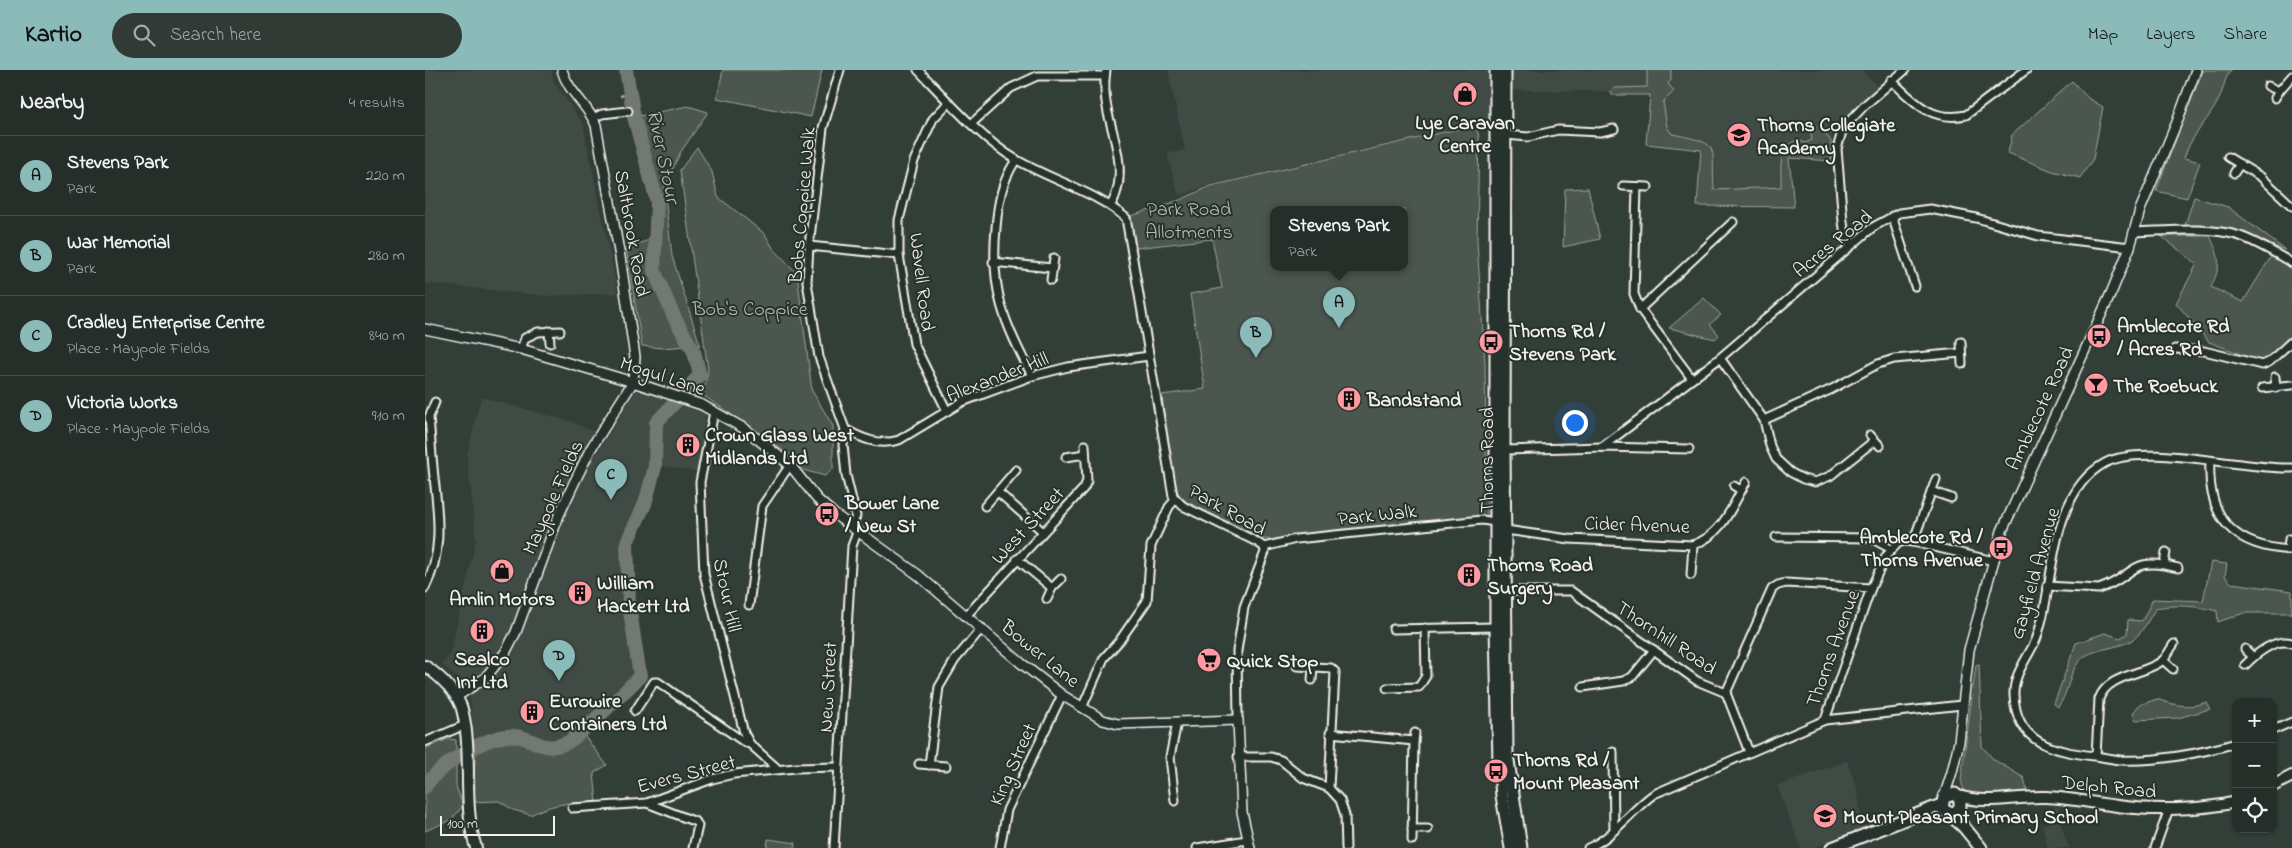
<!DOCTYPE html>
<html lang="en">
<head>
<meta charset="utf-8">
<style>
	:root { --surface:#262e2a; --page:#323a36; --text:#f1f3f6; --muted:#a4a8a8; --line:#424a47; --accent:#8bbbb9 }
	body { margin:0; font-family:"Indie Flower",sans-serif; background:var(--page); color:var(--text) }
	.controls { position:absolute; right:15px; bottom:15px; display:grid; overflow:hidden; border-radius:10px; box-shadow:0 1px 4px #0004 }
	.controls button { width:45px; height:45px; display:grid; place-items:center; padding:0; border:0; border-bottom:1px solid var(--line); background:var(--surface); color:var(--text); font:25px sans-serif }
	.scale { position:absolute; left:15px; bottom:12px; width:115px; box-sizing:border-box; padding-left:5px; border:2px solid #f4f1e8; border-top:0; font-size:14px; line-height:18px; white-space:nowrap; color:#f4f1e8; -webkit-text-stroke:4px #26332d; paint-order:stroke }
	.you { position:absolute; left:1149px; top:352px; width:18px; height:18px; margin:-12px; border:4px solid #fff; border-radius:50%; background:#1a73e8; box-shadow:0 0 0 8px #1a73e833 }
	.badge { display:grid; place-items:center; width:32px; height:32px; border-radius:50%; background:var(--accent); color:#111; font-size:16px; font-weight:700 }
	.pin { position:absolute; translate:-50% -41px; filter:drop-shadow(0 1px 2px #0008) }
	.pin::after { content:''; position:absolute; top:26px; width:18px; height:15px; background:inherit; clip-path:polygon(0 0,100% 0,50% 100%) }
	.popup { position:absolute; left:845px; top:136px; width:138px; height:65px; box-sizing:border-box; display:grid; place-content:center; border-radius:10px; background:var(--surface); filter:drop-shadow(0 1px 4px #0005); font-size:16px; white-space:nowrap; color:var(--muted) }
	.popup b { font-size:19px; color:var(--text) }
	.popup::after { content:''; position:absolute; left:50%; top:100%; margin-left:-10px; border:10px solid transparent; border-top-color:var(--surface) }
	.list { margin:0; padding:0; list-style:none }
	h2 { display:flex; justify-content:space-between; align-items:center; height:65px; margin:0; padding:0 20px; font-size:21px }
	h2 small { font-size:16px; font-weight:400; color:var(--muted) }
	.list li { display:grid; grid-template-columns:32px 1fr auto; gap:15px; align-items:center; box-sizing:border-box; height:80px; padding:0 20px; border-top:1px solid var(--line) }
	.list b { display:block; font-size:19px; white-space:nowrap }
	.list p { margin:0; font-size:16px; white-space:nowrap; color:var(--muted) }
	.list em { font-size:16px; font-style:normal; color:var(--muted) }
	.icon { flex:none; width:28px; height:28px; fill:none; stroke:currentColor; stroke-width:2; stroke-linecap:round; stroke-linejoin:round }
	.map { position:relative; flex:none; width:1867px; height:778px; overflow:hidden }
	header { display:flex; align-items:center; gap:30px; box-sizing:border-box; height:70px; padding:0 25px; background:var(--accent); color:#111 }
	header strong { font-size:24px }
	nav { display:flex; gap:28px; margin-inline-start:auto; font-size:18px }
	.search { width:350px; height:45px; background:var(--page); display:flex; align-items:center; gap:12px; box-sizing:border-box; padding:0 18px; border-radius:28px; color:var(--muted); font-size:19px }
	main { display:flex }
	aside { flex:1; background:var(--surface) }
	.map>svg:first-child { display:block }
	.built { fill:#404b44 }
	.green { fill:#4c564f; stroke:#a0a49c; fill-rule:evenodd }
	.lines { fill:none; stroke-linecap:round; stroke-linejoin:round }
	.stream { stroke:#a6a9a1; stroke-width:2.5 }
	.river { stroke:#727972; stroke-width:14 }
	.minor-casing { stroke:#f4f1e8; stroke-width:11 }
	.tertiary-casing { stroke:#f4f1e8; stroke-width:12 }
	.secondary-casing { stroke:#f4f1e8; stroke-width:14 }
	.primary-casing { stroke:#f4f1e8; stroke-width:15 }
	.trunk-casing { stroke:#f4f1e8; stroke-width:15 }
	.minor { stroke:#26332d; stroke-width:7 }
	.tertiary { stroke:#26332d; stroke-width:9 }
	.secondary { stroke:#26332d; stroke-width:10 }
	.primary { stroke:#26332d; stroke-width:11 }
	.trunk { stroke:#26332d; stroke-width:11 }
	.labels { text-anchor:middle; stroke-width:4; stroke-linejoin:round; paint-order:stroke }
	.poi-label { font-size:20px; font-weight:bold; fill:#f4f1e8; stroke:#26332d; text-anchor:start }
	.street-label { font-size:20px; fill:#f4f1e8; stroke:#26332d }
	.park-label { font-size:20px; fill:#b9bbb2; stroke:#26332d }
	.water-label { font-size:21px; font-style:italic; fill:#babbb3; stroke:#26332d }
</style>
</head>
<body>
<header>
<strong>Kartio</strong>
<div class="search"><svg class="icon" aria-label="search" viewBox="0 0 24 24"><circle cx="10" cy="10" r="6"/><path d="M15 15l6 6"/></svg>Search here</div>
<nav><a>Map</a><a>Layers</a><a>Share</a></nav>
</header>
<main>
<aside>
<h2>Nearby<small>4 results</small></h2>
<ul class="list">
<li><span class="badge">A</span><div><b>Stevens Park</b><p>Park</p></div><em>220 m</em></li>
<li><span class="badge">B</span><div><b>War Memorial</b><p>Park</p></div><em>280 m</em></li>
<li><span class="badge">C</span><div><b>Cradley Enterprise Centre</b><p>Place · Maypole Fields</p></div><em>840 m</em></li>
<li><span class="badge">D</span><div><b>Victoria Works</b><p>Place · Maypole Fields</p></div><em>910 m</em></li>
</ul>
</aside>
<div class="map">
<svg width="1867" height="778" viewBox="0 0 1867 778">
	<rect width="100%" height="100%" fill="#323e38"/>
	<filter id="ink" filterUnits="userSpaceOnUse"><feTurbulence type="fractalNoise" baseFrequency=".02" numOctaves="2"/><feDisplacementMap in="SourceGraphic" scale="10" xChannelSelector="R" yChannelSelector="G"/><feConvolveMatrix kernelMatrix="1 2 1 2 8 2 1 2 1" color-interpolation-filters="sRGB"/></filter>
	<g filter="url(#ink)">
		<g class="built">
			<path d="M0,0H126L129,12L158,54L193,223L122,226L0,213Z"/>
			<path d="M743,0H1064V48L1001,65L785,115L754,126L742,84L760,80Z"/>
			<path d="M1087,0H1437L1452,16L1408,60L1406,71V91L1364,88L1369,137L1272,136L1276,80L1221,74L1225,22L1087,20Z"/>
			<path d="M211,320L281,343L273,402L228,394L221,434L201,470L204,536L213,604L191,630L143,674L119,677L89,665L49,668L45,626L35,610L17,595L25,584L51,470L42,385L56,327L148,352L169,362L159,381L171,385Z"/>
			<path d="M1422,691L1432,718L1438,759L1388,778H1376L1352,716Z"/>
			<path d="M1628,736L1634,737L1635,752L1644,778H1623L1617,755L1623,754L1620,744L1624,743L1626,750L1631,749Z"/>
		</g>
		<g class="green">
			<path d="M298,0H397L386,47L292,28Z"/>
			<path d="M1222,0H1246V10L1243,14L1249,21L1238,32L1242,57L1247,64C1298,74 1286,74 1289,120L1356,117C1357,99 1351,78 1372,70L1380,73L1387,70L1386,63L1393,55L1406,71V91L1364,88L1369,137L1272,136L1276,80L1221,74L1225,25H1187L1184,22L1191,18L1222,17Z"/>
			<path d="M1778,0H1806C1799,9 1799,19 1794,29C1784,50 1766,65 1759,88L1775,92L1762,128L1731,121Z"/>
			<path d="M1647,11L1663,28L1678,37L1668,89L1655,108L1627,101L1583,83L1587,65Z"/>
			<path d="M263,36L283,42L255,83L239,118L247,186L275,275L237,278L217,276L201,178L230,168L232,132L209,47Z"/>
			<path d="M1050,55L1054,66L1052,171L1060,293L1062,446L872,466L847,470L840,469L757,430C744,411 740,350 737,325L780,319L765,224L797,218L787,169L711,178L706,146L755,130L786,116ZM849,139H979V197H849Z"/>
			<path d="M272,77L287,102L293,127L340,164L348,178L372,203L387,321L408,356V399L400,406L378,400L366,386L278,325L283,300L255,100Z"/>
			<path d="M1163,118L1175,169L1138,177L1140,119Z"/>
			<path d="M1769,127L1803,137L1860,180L1807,161L1759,158Z"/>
			<path d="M1736,166H1785C1795,188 1797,194 1786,217L1818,232L1847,185L1867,198V267L1837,292L1784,272L1751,233L1772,194Z"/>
			<path d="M1279,228L1296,245L1285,254L1294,265L1290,269L1244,258Z"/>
			<path d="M1786,492L1802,494L1800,506L1806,513L1867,521V543H1819L1793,552L1792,541C1772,536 1751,534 1731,538C1725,547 1719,560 1711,567C1699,578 1673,578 1660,586C1643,598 1645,622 1633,637L1629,634L1651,573L1680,563L1695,568L1702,564L1703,550L1717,551L1728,529L1778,531Z"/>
			<path d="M1554,594L1557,676L1568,689L1599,708L1603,724L1547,726L1539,721L1536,710L1551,595Z"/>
			<path d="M1732,629C1748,635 1765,639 1781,632L1785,639L1753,648L1710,650L1708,643L1714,635Z"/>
			<path d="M154,663L161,668L182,695L169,703L172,733C150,732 126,733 106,745L88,740L74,731L47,732L51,677L66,670L90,666L119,677L142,673Z"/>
			<path d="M23,669L31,670V716L38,736L26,750L0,761V679Z"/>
			<path d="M343,769L371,773L370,778H342Z"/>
		</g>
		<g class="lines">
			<g class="stream">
				<path d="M196,26L205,22"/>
				<path d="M0,745V747"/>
			</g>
			<path class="river" d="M0,717C12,696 64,663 90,666C110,668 117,683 141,673C147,671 154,663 159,659C179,642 197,625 215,606L204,535L202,472L220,434L230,397L231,353L275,305L269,282L249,247L229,200L232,132L209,47L201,0"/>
			<defs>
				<g id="minor">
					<path d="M415,0L398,58L384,176L382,212L394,287L420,359L418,375L421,405L431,446L427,456"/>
					<path d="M493,0C521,29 557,70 592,90C628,111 669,121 701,148L748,426L758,436L832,472L839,477L840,482L819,537L812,581L813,650"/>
					<path d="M681,0C679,13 680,30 683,43C690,72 703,107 686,135"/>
					<path d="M1466,10C1490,33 1506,52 1541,45L1601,0"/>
					<path d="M1843,16L1854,21"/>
					<path d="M1850,28L1854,21L1867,6"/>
					<path d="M168,48L177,44L203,41"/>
					<path d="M546,54L586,18L612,6H680"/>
					<path d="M1081,65L1103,67L1133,60L1175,62L1189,59"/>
					<path d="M1803,87L1836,107L1867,136"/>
					<path d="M591,90C577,111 573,132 571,158C565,222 579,251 607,306"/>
					<path d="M1809,103L1815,94"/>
					<path d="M1198,116L1223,117"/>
					<path d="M1212,117L1209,224L1215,239L1267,309"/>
					<path d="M1467,146L1490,216"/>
					<path d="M1710,162C1743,161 1783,156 1815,166C1834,173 1850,183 1867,193"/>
					<path d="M384,176L474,185"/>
					<path d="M1426,176L1420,164L1418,152L1412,79L1418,58L1440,35L1480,0"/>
					<path d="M568,192L627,198"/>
					<path d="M626,210L629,188"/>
					<path d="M1215,239L1308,152"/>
					<path d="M124,261L125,273"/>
					<path d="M1536,272L1537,294"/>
					<path d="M96,279L100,268L113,262L135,261"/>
					<path d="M1750,279L1779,281L1837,295L1844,292L1867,271"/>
					<path d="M1295,288L1339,350L1345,376L1351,389L1365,402L1378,409L1390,412L1405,406L1449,371"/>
					<path d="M1850,307L1851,318"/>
					<path d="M1837,318L1867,315"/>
					<path d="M522,341L489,274L474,185V150L489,91L508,49L524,32"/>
					<path d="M289,342L275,412L279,504L319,663L325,674L353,699"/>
					<path d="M1339,350L1407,319L1453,294L1469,289L1536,283"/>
					<path d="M420,359C437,369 454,376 474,370L537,332L607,306L643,297L724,286"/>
					<path d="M1445,365L1455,376"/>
					<path d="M1177,377L1295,288L1448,157L1474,143L1505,139L1551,148L1613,166L1705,177"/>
					<path d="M1079,380L1177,377L1264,379"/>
					<path d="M641,387L660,384"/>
					<path d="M1785,391C1782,449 1809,477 1867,480"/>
					<path d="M1309,416L1316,420"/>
					<path d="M1506,421L1526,428"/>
					<path d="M573,422L617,461"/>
					<path d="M560,436L591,400"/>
					<path d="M1081,460L1144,469L1268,475C1298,464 1306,438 1321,412"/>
					<path d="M1351,467L1446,468L1466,479"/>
					<path d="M1488,472L1511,409"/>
					<path d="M839,477L871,469L1057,450L1070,452"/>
					<path d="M1863,480L1864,469"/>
					<path d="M592,489L627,518"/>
					<path d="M1739,494L1741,482"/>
					<path d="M1266,505L1268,475"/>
					<path d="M1622,516L1674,519C1712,506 1703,485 1753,498"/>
					<path d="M0,518C17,485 14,451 10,416C7,393 6,370 4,347L10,332"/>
					<path d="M1081,521H1146L1272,611L1301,623"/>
					<path d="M622,529L627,518L636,509"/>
					<path d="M324,535L337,436L365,395"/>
					<path d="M541,546L659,418L662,411L660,375"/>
					<path d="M968,559L1071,557"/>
					<path d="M1820,579L1828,587"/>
					<path d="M1738,590L1748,599"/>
					<path d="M1820,595C1831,584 1850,568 1867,573"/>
					<path d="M872,596L906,598L910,602L904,718"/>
					<path d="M887,610L888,597"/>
					<path d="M1158,617L1198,611L1207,607L1229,580"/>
					<path d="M962,618L994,617L1001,606L1000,558"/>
					<path d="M1301,623L1347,519L1353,515L1361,513L1446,518"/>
					<path d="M1301,623L1324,682"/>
					<path d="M657,638L679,588L695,570L722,531L726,476L744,437L750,430"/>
					<path d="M210,641L229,612H233L319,672L325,674"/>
					<path d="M1400,650L1537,635"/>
					<path d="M1848,660L1867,652"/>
					<path d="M905,663L989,671L987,770"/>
					<path d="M989,671L990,663"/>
					<path d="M0,672L40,655"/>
					<path d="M1811,673C1777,683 1730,692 1695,690C1687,689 1678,687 1669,686C1629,681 1591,674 1589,625C1588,605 1603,587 1611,570C1614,562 1616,553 1618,545C1629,496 1630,420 1680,393C1718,372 1820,400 1867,398"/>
					<path d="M1188,682L1189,760"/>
					<path d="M1671,686L1674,629C1683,604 1718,605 1737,591C1742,587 1745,579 1749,574"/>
					<path d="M813,687H846L856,690L878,708L904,718L915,730L920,745L921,778"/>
					<path d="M494,694L521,696"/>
					<path d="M504,695L514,617L530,590L557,558"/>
					<path d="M750,731L745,687L752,652"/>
					<path d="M222,733L271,752L273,756L268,778"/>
					<path d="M147,738L222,733L287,709L309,704L371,698L413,697"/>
					<path d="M987,759H1003"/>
					<path d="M409,778L427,476L433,460"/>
					<path d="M575,778L582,740L637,625"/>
					<path d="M772,778L822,770"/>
					<path d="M1163,778C1189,767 1206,740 1229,724L1400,650L1446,518L1461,486L1473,473L1479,471L1488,472L1569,491"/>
					<path d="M1730,778L1744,739"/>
				</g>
				<g id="tertiary">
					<path d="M0,259L96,279L208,312L277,335L320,359L365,395L392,429L409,444L492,504L596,593L637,625L678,650L693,654L813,650L817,742L825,778"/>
					<path d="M31,627L60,608L80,583L91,562L134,445L149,413L165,380L208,312L210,287L195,187L171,55C163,35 143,22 137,0"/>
					<path d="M1519,727L1527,702L1534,672L1544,580L1577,461L1687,221L1705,177L1715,140L1752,52L1771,0"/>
				</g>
				<g id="secondary">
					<path d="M0,596C15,606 35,625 38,643C48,688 37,734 51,778"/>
					<path d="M1848,716L1867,706"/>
					<path d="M1533,726C1562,735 1590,726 1620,727C1645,728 1668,733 1692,736C1725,741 1778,740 1811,732"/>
				</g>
				<g id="primary">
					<path d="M1523,743L1531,742L1535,737V730L1530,724L1519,727L1517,738L1538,756L1556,778"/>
					<path d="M1407,778L1516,735"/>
				</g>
				<g id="trunk">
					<path d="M1071,0V557L1074,693L1077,726L1086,778"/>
					<path d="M1080,0L1079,380L1082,684L1096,778"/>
				</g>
			</defs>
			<use href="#minor" class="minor-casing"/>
			<use href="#tertiary" class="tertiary-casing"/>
			<use href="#secondary" class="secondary-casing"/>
			<use href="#primary" class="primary-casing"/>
			<use href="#trunk" class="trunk-casing"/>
			<use href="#minor" class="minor"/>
			<use href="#tertiary" class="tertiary"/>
			<use href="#secondary" class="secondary"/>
			<use href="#primary" class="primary"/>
			<use href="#trunk" class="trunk"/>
		</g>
	</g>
	<defs>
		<symbol id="shop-disc" viewBox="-11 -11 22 22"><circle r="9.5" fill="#ff9aa2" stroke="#26332d"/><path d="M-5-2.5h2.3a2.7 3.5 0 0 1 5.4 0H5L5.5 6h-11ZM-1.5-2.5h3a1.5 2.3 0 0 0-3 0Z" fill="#111"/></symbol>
		<symbol id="school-disc" viewBox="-11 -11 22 22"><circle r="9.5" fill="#ff9aa2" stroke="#26332d"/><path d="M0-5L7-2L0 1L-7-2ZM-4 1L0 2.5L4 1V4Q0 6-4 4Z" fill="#111"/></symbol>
		<symbol id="bus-disc" viewBox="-11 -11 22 22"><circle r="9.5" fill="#ff9aa2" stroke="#26332d"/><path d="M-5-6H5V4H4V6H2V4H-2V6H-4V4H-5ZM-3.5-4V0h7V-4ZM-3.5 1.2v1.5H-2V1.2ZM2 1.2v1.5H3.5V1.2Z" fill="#111"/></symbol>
		<symbol id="bar-disc" viewBox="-11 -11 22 22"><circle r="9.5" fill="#ff9aa2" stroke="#26332d"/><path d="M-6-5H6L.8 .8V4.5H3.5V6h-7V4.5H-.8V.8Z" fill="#111"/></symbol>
		<symbol id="building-disc" viewBox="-11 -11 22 22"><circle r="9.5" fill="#ff9aa2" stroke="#26332d"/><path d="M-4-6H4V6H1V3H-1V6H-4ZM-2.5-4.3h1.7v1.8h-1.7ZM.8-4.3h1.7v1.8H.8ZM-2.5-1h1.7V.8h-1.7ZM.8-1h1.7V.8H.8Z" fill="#111"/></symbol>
		<symbol id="supermarket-disc" viewBox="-11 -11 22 22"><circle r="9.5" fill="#ff9aa2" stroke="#26332d"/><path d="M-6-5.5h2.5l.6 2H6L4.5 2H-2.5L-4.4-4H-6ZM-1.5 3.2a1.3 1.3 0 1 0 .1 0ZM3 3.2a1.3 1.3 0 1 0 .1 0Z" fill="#111"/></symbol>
	</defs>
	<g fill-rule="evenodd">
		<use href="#shop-disc" x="1026" y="10" width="28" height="28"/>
		<use href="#school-disc" x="1300" y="51" width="28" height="28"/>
		<use href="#bus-disc" x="1660" y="252" width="28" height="28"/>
		<use href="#bus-disc" x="1052" y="258" width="28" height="28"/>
		<use href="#bar-disc" x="1657" y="301" width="28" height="28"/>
		<use href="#building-disc" x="910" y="315" width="28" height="28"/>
		<use href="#building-disc" x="249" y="361" width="28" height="28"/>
		<use href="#bus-disc" x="388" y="430" width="28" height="28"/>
		<use href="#bus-disc" x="1562" y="464" width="28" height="28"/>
		<use href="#shop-disc" x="63" y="487" width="28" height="28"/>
		<use href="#building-disc" x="1030" y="491" width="28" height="28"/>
		<use href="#building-disc" x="141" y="509" width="28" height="28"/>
		<use href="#building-disc" x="43" y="547" width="28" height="28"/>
		<use href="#supermarket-disc" x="770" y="576" width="28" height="28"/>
		<use href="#building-disc" x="93" y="628" width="28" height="28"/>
		<use href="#bus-disc" x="1057" y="687" width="28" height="28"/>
		<use href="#school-disc" x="1386" y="732" width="28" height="28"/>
	</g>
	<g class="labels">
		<g class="poi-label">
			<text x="1040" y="59" text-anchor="middle">Lye Caravan<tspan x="1040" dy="23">Centre</tspan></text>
			<text x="1332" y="61">Thorns Collegiate<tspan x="1332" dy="23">Academy</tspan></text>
			<text x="1692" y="262">Amblecote Rd<tspan x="1692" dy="23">/ Acres Rd</tspan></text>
			<text x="1084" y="267">Thorns Rd /<tspan x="1084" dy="23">Stevens Park</tspan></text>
			<text x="1688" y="322">The Roebuck</text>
			<text x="942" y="336">Bandstand</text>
			<text x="280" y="371">Crown Glass West<tspan x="280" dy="23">Midlands Ltd</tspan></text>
			<text x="420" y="439">Bower Lane<tspan x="420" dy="23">/ New St</tspan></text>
			<text x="1558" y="473" text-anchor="end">Amblecote Rd /<tspan x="1558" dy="23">Thorns Avenue</tspan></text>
			<text x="1062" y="501">Thorns Road<tspan x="1062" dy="23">Surgery</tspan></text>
			<text x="172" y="519">William<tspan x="172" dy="23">Hackett Ltd</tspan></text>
			<text x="77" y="535" text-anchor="middle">Amlin Motors</text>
			<text x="57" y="595" text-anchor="middle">Sealco<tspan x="57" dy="23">Int Ltd</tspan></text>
			<text x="802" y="597">Quick Stop</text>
			<text x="124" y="637">Eurowire<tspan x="124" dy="23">Containers Ltd</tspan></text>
			<text x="1088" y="696">Thorns Rd /<tspan x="1088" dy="23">Mount Pleasant</tspan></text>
			<text x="1418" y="753">Mount Pleasant Primary School</text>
		</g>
		<g class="street-label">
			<text transform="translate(376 135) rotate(-85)" y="7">Bobs Coppice Walk</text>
			<text transform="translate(208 163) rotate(80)" y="7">Saltbrook Road</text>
			<text transform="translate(1407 173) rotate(-39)" y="7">Acres Road</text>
			<text transform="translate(498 212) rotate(83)" y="7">Wavell Road</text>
			<text transform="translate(238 305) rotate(18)" y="7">Mogul Lane</text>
			<text transform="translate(572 306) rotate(-21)" y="7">Alexander Hill</text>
			<text transform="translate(1614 338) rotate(-65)" y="7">Amblecote Road</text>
			<text transform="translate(1061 390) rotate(-90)" y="7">Thorns Road</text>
			<text transform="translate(127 427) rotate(-66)" y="7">Maypole Fields</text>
			<text transform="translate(803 439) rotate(29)" y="7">Park Road</text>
			<text transform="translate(952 444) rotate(-6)" y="7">Park Walk</text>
			<text transform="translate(1212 454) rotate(2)" y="7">Cider Avenue</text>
			<text transform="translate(602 455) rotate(-47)" y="7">West Street</text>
			<text transform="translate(1609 503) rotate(-74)" y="7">Gayfield Avenue</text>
			<text transform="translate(303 525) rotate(78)" y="7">Stour Hill</text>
			<text transform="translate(1242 567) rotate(34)" y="7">Thornhill Road</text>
			<text transform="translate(1407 578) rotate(-70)" y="7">Thorns Avenue</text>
			<text transform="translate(616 583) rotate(39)" y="7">Bower Lane</text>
			<text transform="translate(402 617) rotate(-87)" y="7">New Street</text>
			<text transform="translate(587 694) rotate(-66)" y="7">King Street</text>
			<text transform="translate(261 703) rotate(-15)" y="7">Evers Street</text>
			<text transform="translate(1684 716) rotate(6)" y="7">Delph Road</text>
		</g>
		<g class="park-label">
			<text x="764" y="145">Park Road<tspan x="764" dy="23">Allotments</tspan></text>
			<text x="325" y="245">Bob's Coppice</text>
		</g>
		<g class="water-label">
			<text transform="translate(239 86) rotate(78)" y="7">River Stour</text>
		</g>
	</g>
</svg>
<div class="controls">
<button>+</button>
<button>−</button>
<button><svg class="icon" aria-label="locate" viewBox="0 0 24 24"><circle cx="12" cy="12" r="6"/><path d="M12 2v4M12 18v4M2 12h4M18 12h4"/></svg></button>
</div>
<div class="scale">100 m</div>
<div class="you"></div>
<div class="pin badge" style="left:914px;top:258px">A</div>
<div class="popup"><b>Stevens Park</b>Park</div>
<div class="pin badge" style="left:831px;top:288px">B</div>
<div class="pin badge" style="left:186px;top:430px">C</div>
<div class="pin badge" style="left:134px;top:611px">D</div>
</div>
</main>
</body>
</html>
